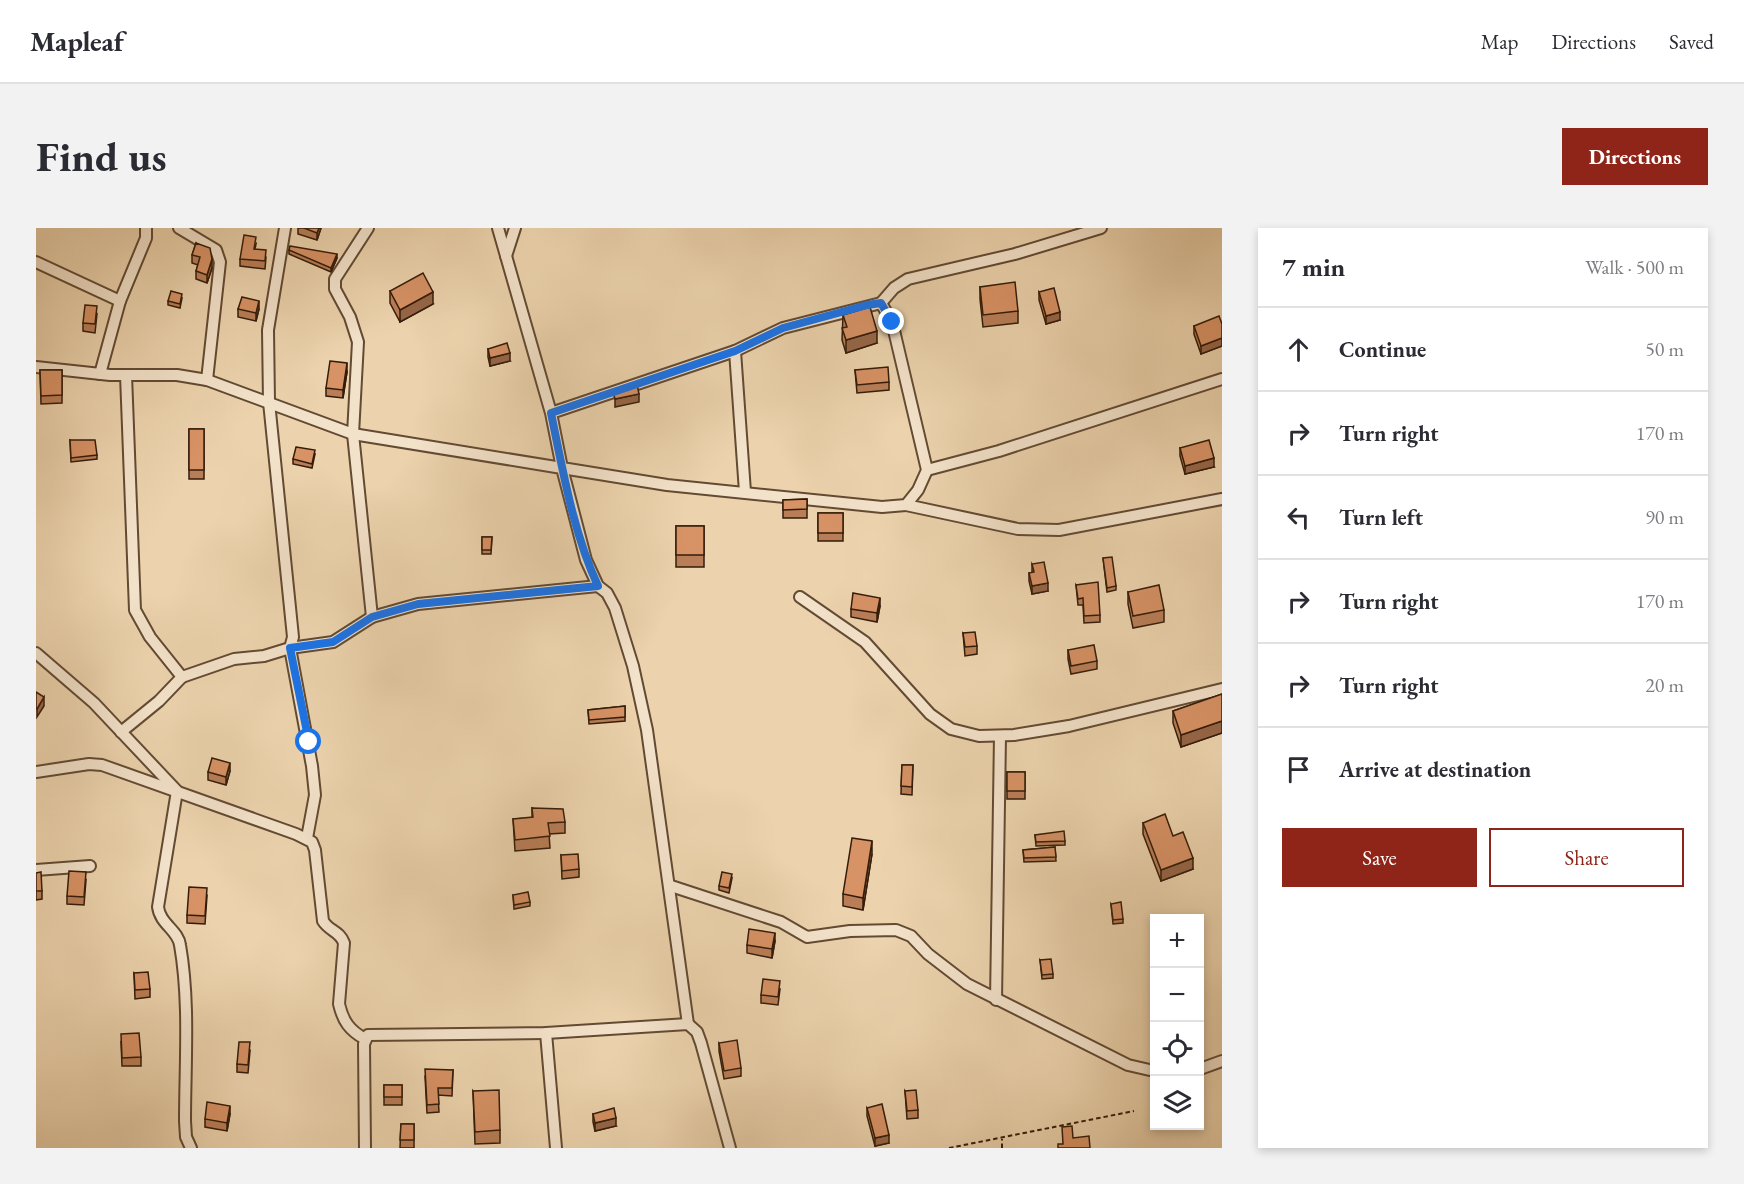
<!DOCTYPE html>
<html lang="en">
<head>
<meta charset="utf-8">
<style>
	:root { --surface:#fff; --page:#f2f2f3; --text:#2b2b33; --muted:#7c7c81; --line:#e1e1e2; --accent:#8f2418 }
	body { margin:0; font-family:"EB Garamond",serif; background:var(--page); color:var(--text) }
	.controls { position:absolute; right:18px; bottom:18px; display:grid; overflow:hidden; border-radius:0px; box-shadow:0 3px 9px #0003 }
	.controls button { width:54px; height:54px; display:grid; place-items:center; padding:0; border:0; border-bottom:2px solid var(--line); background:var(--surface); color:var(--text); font:30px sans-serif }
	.stop { position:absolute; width:18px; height:18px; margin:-14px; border:4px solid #1a73e8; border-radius:50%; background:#fff }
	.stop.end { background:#1a73e8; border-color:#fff; box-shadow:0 2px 6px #0008 }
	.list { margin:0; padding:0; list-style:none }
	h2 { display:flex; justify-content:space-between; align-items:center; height:78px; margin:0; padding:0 24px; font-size:26px }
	h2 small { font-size:20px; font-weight:400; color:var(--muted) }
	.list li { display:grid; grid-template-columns:39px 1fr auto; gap:18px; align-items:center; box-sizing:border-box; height:84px; padding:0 24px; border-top:2px solid var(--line) }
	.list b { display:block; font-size:22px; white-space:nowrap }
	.list em { font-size:20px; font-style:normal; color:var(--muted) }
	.actions { display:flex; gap:12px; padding:18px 24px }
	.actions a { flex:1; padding:14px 0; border:2px solid var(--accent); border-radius:0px; text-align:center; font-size:21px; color:var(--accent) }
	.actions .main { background:var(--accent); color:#fff }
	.icon { flex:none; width:33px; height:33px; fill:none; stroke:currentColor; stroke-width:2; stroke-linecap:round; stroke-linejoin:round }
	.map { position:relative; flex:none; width:1186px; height:920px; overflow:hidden; border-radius:0px }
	header { display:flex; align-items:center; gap:36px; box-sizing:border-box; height:84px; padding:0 30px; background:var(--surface); border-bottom:2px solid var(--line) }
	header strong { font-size:28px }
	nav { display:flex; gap:33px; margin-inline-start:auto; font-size:21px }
	.intro { display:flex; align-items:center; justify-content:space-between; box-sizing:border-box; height:144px; padding:0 36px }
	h1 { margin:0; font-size:42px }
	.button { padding:15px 27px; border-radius:0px; background:var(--accent); color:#fff; font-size:21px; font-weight:700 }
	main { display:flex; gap:36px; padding:0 36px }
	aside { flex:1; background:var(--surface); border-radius:0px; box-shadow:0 3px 9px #0003 }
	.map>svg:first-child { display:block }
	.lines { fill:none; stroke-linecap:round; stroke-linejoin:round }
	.street-casing { stroke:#624a33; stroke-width:14 }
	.path { stroke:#341c0a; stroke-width:2; stroke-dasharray:4.5 3; stroke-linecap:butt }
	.street { stroke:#f3e2ca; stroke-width:10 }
	.wall { fill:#b97e57; stroke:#341c0a; stroke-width:1.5 }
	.shaded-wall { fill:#966647; stroke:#341c0a; stroke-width:1.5 }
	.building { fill:#d79265; stroke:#341c0a; stroke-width:1.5 }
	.route { stroke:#1a73e8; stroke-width:8 }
</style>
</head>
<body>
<header>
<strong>Mapleaf</strong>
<nav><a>Map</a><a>Directions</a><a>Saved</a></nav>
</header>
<div class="intro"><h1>Find us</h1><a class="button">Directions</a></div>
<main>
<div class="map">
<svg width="1186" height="920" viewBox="0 0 1186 920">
	<rect width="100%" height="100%" fill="#ecd3ad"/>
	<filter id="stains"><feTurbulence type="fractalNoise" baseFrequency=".00333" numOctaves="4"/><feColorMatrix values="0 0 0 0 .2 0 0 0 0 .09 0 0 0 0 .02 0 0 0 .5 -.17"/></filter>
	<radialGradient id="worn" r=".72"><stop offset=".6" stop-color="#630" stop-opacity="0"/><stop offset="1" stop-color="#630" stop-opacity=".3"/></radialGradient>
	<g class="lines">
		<defs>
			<g id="street">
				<path d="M143,0L180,22L184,34L171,152"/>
				<path d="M332,0L299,51V61L314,89L322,114L317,206L336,389"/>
				<path d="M462,0L515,185L526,240L631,257L846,279L870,277L882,262L891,242L856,94L845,75L747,100L699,123L515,185"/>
				<path d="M470,28L479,0"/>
				<path d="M0,34L84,73L64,146"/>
				<path d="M84,73L110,10V0"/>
				<path d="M845,75L858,60L872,51L979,26L1065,0"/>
				<path d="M699,123L709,264"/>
				<path d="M0,139L74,147H141L171,152L317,206L526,240L550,332L562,358L571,365L579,380L597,438L611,502L652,796"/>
				<path d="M891,242L963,223L1186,151"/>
				<path d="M870,277L982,301L1023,302L1186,271"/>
				<path d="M764,369L829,414L894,486L915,501L943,508L978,507L1033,498L1186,461"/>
				<path d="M0,425L58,475L141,563L122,679C124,696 142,702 144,717C154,774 149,836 149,893L150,909L155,920"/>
				<path d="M146,449L198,431L228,428L254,420L257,409L233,174L232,102L249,0"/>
				<path d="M85,504L123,473L146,449L114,409L99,382L90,147"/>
				<path d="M0,544L53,536L66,537L260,606L276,614L279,622L287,693C293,703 304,703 308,715L303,776C307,793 313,802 329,811"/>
				<path d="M271,610L279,567L276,538L254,420L297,414L336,389L382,376L562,358"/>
				<path d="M0,642L54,638"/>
				<path d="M635,658L745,694L771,709L814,703L860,702L875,708L892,726L931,756L1092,837L1118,843"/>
				<path d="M960,772L964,508"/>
				<path d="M510,805L520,920"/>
				<path d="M1164,841L1186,833"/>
				<path d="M329,920L328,816L332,807L510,805L652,796L661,804L665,815L694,920"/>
			</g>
		</defs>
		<use href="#street" class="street-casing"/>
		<g class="path">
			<path d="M913,920L1098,883"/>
			<path d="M966,920V911"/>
		</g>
		<use href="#street" class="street"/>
	</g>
	<g class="wall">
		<path d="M262,0H285L281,12L262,6Z"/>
		<path d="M160,15L176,40L171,55L160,51V43L162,37L156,35V27Z"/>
		<path d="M220,16L219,21L230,29L229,41L204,38V31Z"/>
		<path d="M253,22L301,30L295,44L253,26Z"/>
		<path d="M944,59L982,83V95L947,99L944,71Z"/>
		<path d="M354,63L397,76L364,94L354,75Z"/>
		<path d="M1003,64L1024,92L1010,96L1003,72Z"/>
		<path d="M146,70L144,80L132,77V73Z"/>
		<path d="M202,81H223L220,93L202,89Z"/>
		<path d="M61,86L59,105L47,103V95Z"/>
		<path d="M807,87L841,115L810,125L806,112Z"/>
		<path d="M1186,96V118L1165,126L1158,106V98Z"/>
		<path d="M452,121L474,133L454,138L452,129Z"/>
		<path d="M4,142H26V175L5,176Z"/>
		<path d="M819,142L853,154V162L821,165Z"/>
		<path d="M311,144L307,170L290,168V160Z"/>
		<rect x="153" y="201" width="15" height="50"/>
		<path d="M34,212L61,227V231L35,234Z"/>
		<path d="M1144,220L1178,239L1149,246L1144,228Z"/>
		<path d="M279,226L276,240L257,236V231Z"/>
		<path d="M771,271V290H747V272Z"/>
		<rect x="782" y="285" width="25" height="28"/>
		<rect x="640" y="298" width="28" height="41"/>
		<path d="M446,309H456L455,326H446Z"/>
		<path d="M1067,330L1080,358V362L1071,364Z"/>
		<path d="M996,336L1012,363L996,366L993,353V345H996Z"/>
		<path d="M1040,357L1064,387V394L1048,395L1047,377H1042Z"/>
		<path d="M1092,364L1128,382V394L1097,400L1092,376Z"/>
		<path d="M844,378L841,394L815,389V381Z"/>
		<path d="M927,405L941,418V426L929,428Z"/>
		<path d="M1032,422L1061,433V441L1035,446L1032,431Z"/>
		<path d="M1186,466V505L1145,519L1137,495V483Z"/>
		<path d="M589,478V493L553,496L552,482Z"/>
		<path d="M866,537H877L876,567L865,566Z"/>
		<path d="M194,543L190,557L172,552V544Z"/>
		<rect x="971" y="544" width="18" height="27"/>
		<path d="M496,580L529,594V605L513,606L514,620L479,623L477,591L496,590Z"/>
		<path d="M1107,595L1137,608L1157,641L1125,653L1107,606Z"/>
		<path d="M999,607L1029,613V617L1000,618Z"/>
		<path d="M1019,619L1020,633L988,634L987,622Z"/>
		<path d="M836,626L827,682L807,678V666Z"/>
		<path d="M525,627L543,641V649L526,651Z"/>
		<path d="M0,645L6,663V671L0,672Z"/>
		<path d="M696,650L693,665L683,662V658Z"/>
		<path d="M50,652L48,677L31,676V668Z"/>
		<path d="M477,667L494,674V678L478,681Z"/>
		<path d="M171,668L169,696L151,695V687Z"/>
		<path d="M1075,676L1087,691V695L1077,696Z"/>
		<path d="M739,713L736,730L711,725V717Z"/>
		<path d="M1004,732L1017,746V750L1006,751Z"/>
		<path d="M98,745L114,761V769L99,771Z"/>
		<path d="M744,761L742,777L725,775V767Z"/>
		<path d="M85,814L105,829V838H86Z"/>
		<path d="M683,815L705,840V848L688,851L683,823Z"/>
		<path d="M214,823L212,845L201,844V836Z"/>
		<path d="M417,842L416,868L402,867L403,884L391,885L389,848Z"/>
		<rect x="348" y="857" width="18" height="20"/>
		<path d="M437,863L464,902V915L439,916Z"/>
		<path d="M869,863L882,882V890L871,891Z"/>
		<path d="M831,880L853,915L839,918L831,888Z"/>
		<path d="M194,886L191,903L169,899V891Z"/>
		<path d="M557,886L580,898L559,903L557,894Z"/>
		<path d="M365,896H378V920H364Z"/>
	</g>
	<g class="shaded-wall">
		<path d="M283,0H285L281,12V5Z"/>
		<path d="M301,26V30L295,44V40Z"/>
		<path d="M176,31V40L171,55V47Z"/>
		<path d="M397,64V76L364,94V82Z"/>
		<path d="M223,73V81L220,93V85Z"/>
		<path d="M1024,84V92L1010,96V88Z"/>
		<path d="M841,103V115L810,125V112Z"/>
		<path d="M1186,110V118L1165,126V118Z"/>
		<path d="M474,125V133L454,138V130Z"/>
		<path d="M311,135V144L307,170V162Z"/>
		<path d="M603,166V174L579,179V171Z"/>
		<path d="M1178,230V239L1149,246V238Z"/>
		<path d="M1012,355V363L996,366V358Z"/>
		<path d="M844,370V378L841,394V385Z"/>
		<path d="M8,469V478L1,489V481Z"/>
		<path d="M1186,493V505L1145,519V507Z"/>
		<path d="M194,535V543L190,557V549Z"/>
		<path d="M836,613V626L827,682V670Z"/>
		<path d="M1157,630V641L1125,653V642Z"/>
		<path d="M739,705V713L736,730V721Z"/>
		<path d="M194,878V886L191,903V895Z"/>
		<path d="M580,890V898L559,903V895Z"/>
		<path d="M853,907V915L839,918V910Z"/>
	</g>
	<g class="building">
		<path d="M268,0H283L281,5Z"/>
		<path d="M208,7L220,9L218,21L230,22L229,33L204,31Z"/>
		<path d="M160,15L174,20L176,31L171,47L160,43L164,29L156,27Z"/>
		<path d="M254,18L301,26L295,40L253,22Z"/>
		<path d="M387,45L397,64L364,82L354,63Z"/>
		<path d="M979,54L982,83L947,87L944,59Z"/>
		<path d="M1018,60L1024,84L1010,88L1003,64Z"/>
		<path d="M135,63L146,66L144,76L132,73Z"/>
		<path d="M206,69L223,73L220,85L202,81Z"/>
		<path d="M49,77L61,78L59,96L47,95Z"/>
		<path d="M834,79L841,103L810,112L806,100L811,99L807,87Z"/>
		<path d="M1183,88L1186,96V110L1165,118L1158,98Z"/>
		<path d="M471,115L474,125L454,130L452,121Z"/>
		<path d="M294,133L311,135L307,162L290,160Z"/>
		<path d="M852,139L853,154L821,157L819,142Z"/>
		<path d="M4,142H26V167L5,168Z"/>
		<path d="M601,156L603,166L579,171L577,164Z"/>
		<rect x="153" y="201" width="15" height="41"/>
		<path d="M34,212H59L61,227L35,230Z"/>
		<path d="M1173,212L1178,230L1149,238L1144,220Z"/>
		<path d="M260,219L279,222L276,236L257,231Z"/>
		<path d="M771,271V281L747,282V272Z"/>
		<rect x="782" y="285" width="25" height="20"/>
		<rect x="640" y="298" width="28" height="29"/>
		<path d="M446,309H456L455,322H446Z"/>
		<path d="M1076,329L1080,358L1071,360L1067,330Z"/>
		<path d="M1008,334L1012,355L996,358L993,345L998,344L996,336Z"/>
		<path d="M1062,354L1064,387L1048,388L1047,370L1042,371L1040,357Z"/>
		<path d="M1123,357L1128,382L1097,388L1092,364Z"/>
		<path d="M817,365L844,370L841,385L815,381Z"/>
		<path d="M939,404L941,418L929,419L927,405Z"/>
		<path d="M1058,417L1061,433L1035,438L1032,422Z"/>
		<path d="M0,464L8,469L1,481L0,480Z"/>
		<path d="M1186,466V493L1145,507L1137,483Z"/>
		<path d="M589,478V489L553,492L552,482Z"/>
		<path d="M176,530L194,535L190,549L172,544Z"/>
		<path d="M866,537H877L876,559L865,558Z"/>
		<rect x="971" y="544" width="18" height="19"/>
		<path d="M496,580L527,581L529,594L512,595L514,608L479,612L477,591L497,589Z"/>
		<path d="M1129,586L1137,608L1147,604L1157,630L1125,642L1107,595Z"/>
		<path d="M1028,603L1029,613L1000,614L999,607Z"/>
		<path d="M816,610L836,613L827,670L807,666Z"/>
		<path d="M1019,619L1020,629L988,630L987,622Z"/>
		<path d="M542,626L543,641L526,643L525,627Z"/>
		<path d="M33,643L50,644L48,669L31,668Z"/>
		<path d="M5,644L6,663H0V645Z"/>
		<path d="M686,644L696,646L693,660L683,658Z"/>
		<path d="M153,659L171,660L169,688L151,687Z"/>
		<path d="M492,664L494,674L478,677L477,667Z"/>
		<path d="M1085,674L1087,691L1077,692L1075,676Z"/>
		<path d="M713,701L739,705L736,721L711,717Z"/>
		<path d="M1015,731L1017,746L1006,747L1004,732Z"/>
		<path d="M112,744L114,761L99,762L98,745Z"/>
		<path d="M727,751L744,753L742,769L725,767Z"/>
		<path d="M103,805L105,829L86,830L85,806Z"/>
		<path d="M701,812L705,840L688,843L683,815Z"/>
		<path d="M203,814H214L212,837L201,836Z"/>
		<path d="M389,841L417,842L416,860H402L403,876L391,877Z"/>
		<rect x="348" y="857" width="18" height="12"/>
		<path d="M463,862L464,902L439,904L437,863Z"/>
		<path d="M880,862L882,882L871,883L869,863Z"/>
		<path d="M171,874L194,878L191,895L169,891Z"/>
		<path d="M846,876L853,907L839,910L831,880Z"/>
		<path d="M578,880L580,890L559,895L557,886Z"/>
		<path d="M365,896H378V912H364Z"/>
		<path d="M1036,898L1037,910L1053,908L1054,920H1022V916H1027L1026,899Z"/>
	</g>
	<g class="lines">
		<path class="route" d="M273,514L254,420L297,414L336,389L382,376L562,358C537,304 527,243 515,185L699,123L747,100L831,77L845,75L856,94"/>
	</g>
	<rect width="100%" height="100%" filter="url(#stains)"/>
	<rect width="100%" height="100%" fill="url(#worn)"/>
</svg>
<div class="controls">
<button>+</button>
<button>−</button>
<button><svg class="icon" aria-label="locate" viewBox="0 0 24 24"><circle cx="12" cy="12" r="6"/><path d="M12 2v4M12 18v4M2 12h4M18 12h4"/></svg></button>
<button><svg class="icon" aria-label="layers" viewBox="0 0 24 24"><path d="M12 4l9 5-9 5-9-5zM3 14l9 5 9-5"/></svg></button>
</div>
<div class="stop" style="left:273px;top:514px"></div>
<div class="stop end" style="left:856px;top:94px"></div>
</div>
<aside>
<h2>7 min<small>Walk · 500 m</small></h2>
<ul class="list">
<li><svg class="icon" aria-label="ahead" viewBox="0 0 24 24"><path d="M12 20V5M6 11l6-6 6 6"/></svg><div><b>Continue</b></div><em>50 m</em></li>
<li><svg class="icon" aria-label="right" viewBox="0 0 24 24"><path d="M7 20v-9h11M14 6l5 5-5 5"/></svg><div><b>Turn right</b></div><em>170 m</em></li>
<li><svg class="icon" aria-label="left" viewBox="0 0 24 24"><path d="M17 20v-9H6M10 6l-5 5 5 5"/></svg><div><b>Turn left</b></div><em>90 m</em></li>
<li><svg class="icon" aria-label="right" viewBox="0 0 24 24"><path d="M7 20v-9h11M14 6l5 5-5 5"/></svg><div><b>Turn right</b></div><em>170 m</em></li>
<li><svg class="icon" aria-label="right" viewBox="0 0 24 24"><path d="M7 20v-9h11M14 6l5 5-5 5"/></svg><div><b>Turn right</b></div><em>20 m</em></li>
<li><svg class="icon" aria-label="arrive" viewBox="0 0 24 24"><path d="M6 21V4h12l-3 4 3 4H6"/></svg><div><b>Arrive at destination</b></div></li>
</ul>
<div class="actions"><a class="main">Save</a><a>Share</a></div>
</aside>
</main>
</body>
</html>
